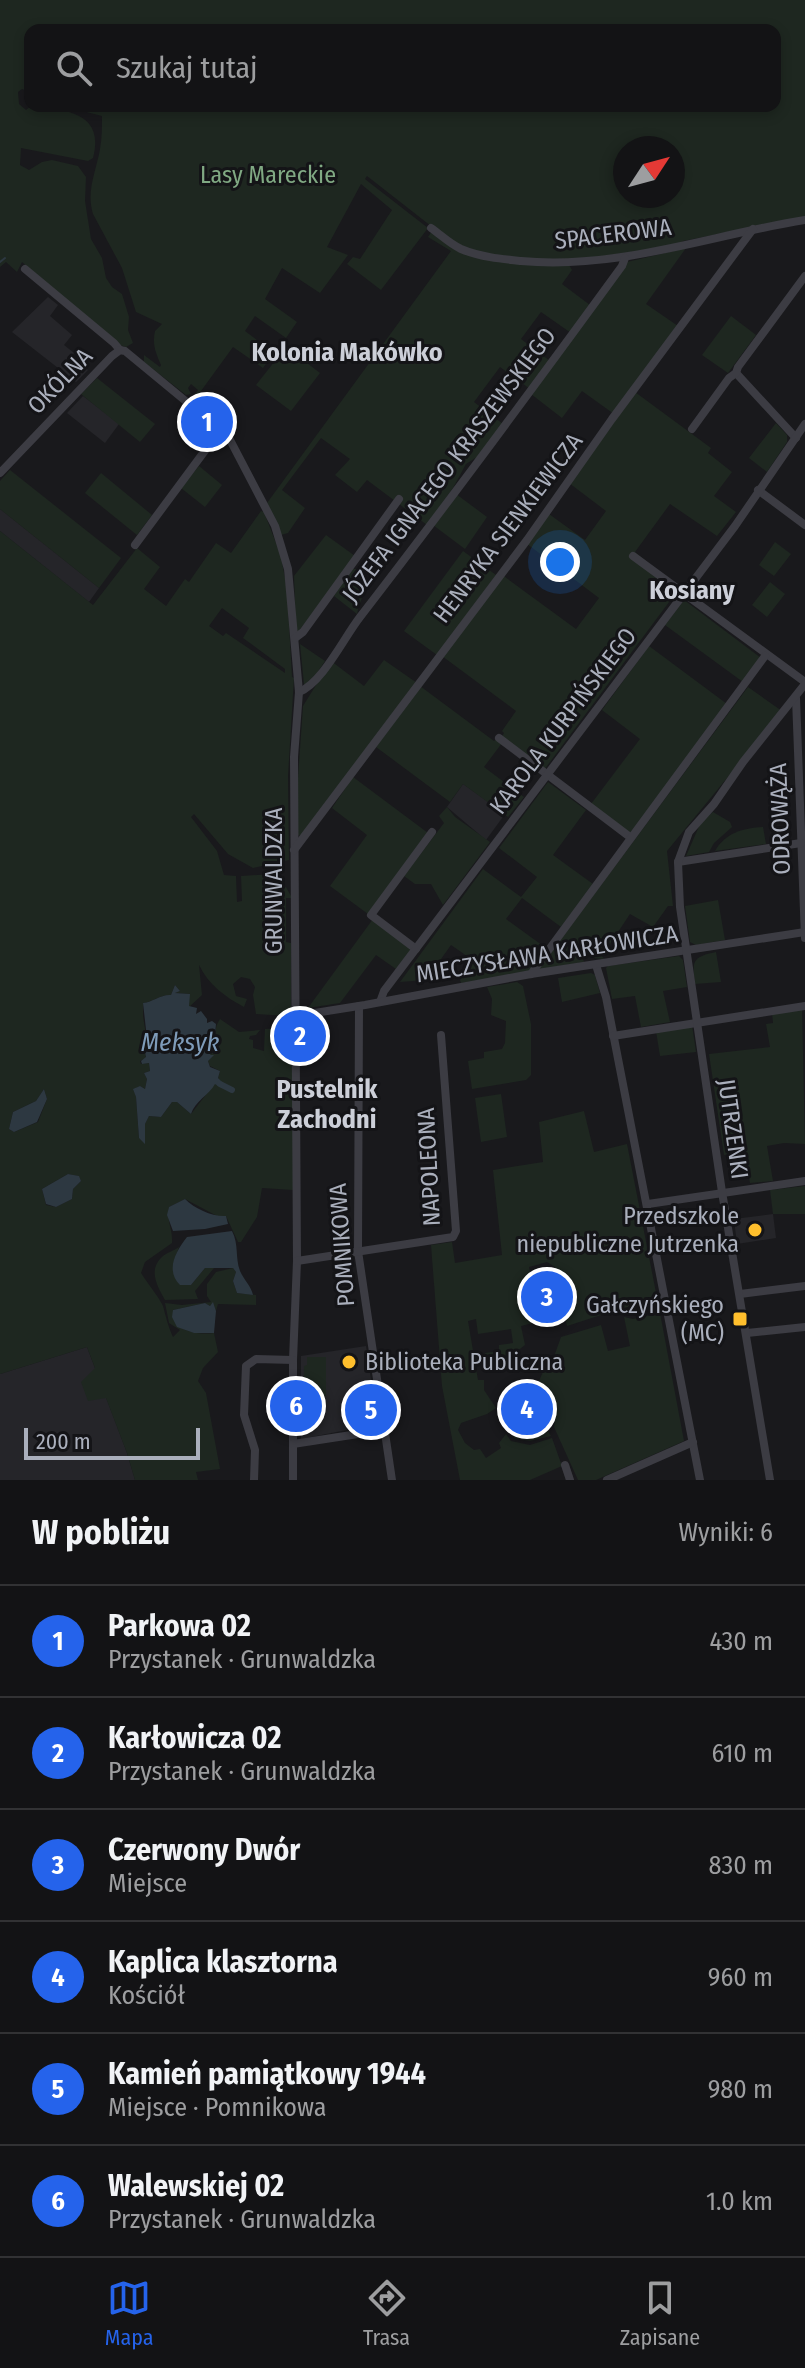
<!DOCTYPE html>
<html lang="pl">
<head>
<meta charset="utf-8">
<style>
	:root { --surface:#131315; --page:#1c1c1e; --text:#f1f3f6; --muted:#9d9ea0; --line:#323234; --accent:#2563eb }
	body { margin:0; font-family:"Fira Sans Condensed",sans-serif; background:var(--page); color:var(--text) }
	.compass { position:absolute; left:613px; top:136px; width:72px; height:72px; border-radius:50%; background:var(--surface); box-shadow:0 4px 12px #0003; rotate:54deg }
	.scale { position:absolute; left:24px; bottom:20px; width:176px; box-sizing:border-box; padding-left:8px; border:4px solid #aaafbc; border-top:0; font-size:22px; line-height:28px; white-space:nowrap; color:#aaafbc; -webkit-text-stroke:6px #141417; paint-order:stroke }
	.you { position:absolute; left:560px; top:562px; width:28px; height:28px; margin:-20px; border:6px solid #fff; border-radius:50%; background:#1a73e8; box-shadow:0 0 0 12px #1a73e833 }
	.badge { display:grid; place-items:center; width:52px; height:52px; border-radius:50%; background:var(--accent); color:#fff; font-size:26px; font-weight:700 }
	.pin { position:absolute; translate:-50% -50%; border:4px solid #fff; box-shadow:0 2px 8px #0006 }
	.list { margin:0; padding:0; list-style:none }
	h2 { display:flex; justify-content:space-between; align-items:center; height:104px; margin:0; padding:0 32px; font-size:34px }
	h2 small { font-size:26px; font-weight:400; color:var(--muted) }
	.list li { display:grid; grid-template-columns:52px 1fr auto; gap:24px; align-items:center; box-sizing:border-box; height:112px; padding:0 32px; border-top:2px solid var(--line) }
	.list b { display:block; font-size:30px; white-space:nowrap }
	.list p { margin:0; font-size:26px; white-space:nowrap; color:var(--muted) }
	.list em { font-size:26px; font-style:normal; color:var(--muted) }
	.icon { flex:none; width:44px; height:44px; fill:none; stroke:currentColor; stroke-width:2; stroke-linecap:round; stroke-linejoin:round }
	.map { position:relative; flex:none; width:805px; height:1480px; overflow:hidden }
	.search { position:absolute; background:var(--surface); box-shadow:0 4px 12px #0003; left:24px; right:24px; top:24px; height:88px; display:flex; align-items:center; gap:20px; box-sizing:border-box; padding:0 28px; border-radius:16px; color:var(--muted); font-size:30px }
	.sheet { height:776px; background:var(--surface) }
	nav { display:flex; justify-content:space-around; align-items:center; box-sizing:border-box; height:112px; border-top:2px solid var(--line); background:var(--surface); font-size:22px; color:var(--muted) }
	nav a { display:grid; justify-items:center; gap:4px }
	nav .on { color:var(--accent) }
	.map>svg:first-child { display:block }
	.built { fill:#252529 }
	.green { fill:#1e2720; fill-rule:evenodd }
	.water { fill:#2d3841 }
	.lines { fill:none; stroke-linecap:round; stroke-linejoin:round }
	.stream { stroke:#2d3841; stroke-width:2 }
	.canal { stroke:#2d3841; stroke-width:6 }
	.minor { stroke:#3c3c43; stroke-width:8 }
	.poi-dot { fill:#ffbf2d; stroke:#141417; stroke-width:3 }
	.labels { text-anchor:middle; stroke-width:6; stroke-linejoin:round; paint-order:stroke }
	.park-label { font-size:24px; fill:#80a983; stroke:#141417 }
	.street-label { font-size:24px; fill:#aaafbc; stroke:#141417 }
	.poi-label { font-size:24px; fill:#aaafbc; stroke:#141417; text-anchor:end }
	.neighbourhood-label { font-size:26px; font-weight:bold; fill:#cccfd8; stroke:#141417 }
	.water-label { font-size:26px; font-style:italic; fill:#7f9cba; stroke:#141417 }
</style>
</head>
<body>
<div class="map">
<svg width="805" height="1480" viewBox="0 0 805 1480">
	<rect width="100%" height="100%" fill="#19191c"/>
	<g class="built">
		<path d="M48,297L58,305L50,316L72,335L64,345L74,353L71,357L88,370L76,382L12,332Z"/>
		<path d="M83,396L119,424L105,443L67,413Z"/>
		<path d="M0,509L99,588L89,602L0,531Z"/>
		<path d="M463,784L505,814L486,840L447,807Z"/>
		<path d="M773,1214L776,1238L737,1244L734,1219Z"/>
		<path d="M366,1346L377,1421L375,1427L368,1428L367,1426L301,1439V1356Z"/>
		<path d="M87,1347L127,1453L135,1480H0V1374Z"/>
	</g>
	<g class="green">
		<path d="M0,0H805V217L683,241L674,246L560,262L482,254L454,244L367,176L365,179L370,183L428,228L381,290L347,264L353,257L360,259L392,210L361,184L327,247L348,255L320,293L282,268L265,299L297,322L286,338L255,316L245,331L274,353L263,368L233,347L193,402L192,398L198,390L191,384L188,388L191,394L186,395L144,362V355L160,367L161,365C156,353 152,345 155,331L162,324L136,312L122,268L93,214C86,191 96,172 100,149C102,138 102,127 102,116L63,106H775V30H30V92L22,89L18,92L19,104L26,110L31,106C66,110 105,112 93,158L88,161L21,148L20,165L29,170L42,162L52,160L78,166L86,177L85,201L91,239L102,258L106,278L112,287L122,294L129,317L128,330L133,343L126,347L120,345L22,262L17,272L6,262L0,267ZM625,148H673V196H625Z"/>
		<path d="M432,231L471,254L569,265L572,270L562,284L590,305L571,333L541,312L521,339L550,361L530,389L500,367L474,402L503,424L477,457L466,464L453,488L427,525L367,480L357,492L335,475L350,459L321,438L282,490L305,508L288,533L281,535L267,503L451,251L428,237Z"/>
		<path d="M686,248L646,304L678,326L614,414L582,391L562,418L531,394L627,262Z"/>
		<path d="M731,316L756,335L728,373L702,355Z"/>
		<path d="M286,347L320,373L291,411L256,385Z"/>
		<path d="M97,378L155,424L140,442L81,394Z"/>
		<path d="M635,392L711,448L708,453L732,472L714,496L736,512L717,536L670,504L635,552L676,585L686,586L678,596L675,594L544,770L501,738L504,733L502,731L516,711L442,656L501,574L576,629L599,598L527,544L549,514L585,540L606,511L569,483Z"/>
		<path d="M776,423L787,435V442L767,472L749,458Z"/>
		<path d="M199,466L222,485L205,507L181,488Z"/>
		<path d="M10,470L121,558L99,588L0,509V481Z"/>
		<path d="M101,473L152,515L137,535L85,493Z"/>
		<path d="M456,494L487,517L465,549L433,525Z"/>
		<path d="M261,511L264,512L281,556L287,590L292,677L294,678L288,776L289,860L253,868L228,854L194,814L191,817L217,851L224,875L236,876L237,902L242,901L241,876L272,874L278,890L286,887L292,898H286V942L291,943V1011L288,1016L256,1014L253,995L255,987L250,979L241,977L233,984L236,996L247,999L244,1007C225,997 208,984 199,965L202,995L188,1008L179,1001L190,994L175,993L180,991L175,985L171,995C161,994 153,1002 143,1003V1016L148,1048L143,1044L146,1058L140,1061L141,1064L149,1063L150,1071L144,1073L147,1079L145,1089L140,1086L134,1089L136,1097L139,1138L145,1143V1124L149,1116L161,1117L172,1102H177L191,1114L215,1083L218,1086L221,1082L218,1078L220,1071L210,1066L208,1061L213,1055H209L218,1042C214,1035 215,1026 220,1019L239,1032L260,1030L256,1035L250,1036L249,1039L253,1040V1048L264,1051L265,1029L279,1028V1023L287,1022L291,1024C291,1035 290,1060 293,1067V1190L262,1188L257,1217L241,1242H238L226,1216L219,1217L185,1199L169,1207C166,1219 173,1230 172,1243L145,1262L141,1273C146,1281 161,1300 163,1306C166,1317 168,1326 173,1337L180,1330L169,1323L165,1303L182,1305L211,1302L207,1296V1284L216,1272L233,1268L236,1272L233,1281L237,1293L256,1295V1305L218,1304L216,1311L213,1303L210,1306L205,1303L173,1310C172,1332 197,1335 214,1333L218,1352L203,1368L198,1381L206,1393L220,1469L196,1472L198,1480H135L127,1453L106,1398L88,1401L81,1382L95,1368L87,1347L0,1374V531L93,605L137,548L160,567L144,589L166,606L185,579L189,582L216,543L231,553ZM222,608L249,628L243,638L285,669V673L226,633L223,636L209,626ZM44,1089L47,1099L38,1122L14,1132L9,1129L13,1112L36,1101ZM68,1174L78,1176L81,1181L73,1189L72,1199L56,1207L46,1205L42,1189Z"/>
		<path d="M326,535L355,556L298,632L296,630L294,576Z"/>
		<path d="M775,542L791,554L774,576L759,565Z"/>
		<path d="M463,551L496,575L437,655L404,631Z"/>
		<path d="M351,569H357C370,589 362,593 357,614L334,596Z"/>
		<path d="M770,582L785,594L767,617L752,605Z"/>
		<path d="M684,600L761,658L743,682L665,625Z"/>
		<path d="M300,644L325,661L309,685L304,684Z"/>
		<path d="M649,646L727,704L630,834L591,804L640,739L602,710Z"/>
		<path d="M384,660L417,683L301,836L298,835V778L303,706L331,661L364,686Z"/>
		<path d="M420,686L494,741L497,738L502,743L484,767L524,797L508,817L463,784L450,802L376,747Z"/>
		<path d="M748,687L782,711L667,851L673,906H668L653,927L630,914L602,956L604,959L594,958L584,946L580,949L584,962L461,983L460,980L474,961L451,945L426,980L400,982L483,869L521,897L537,877L499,848L548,782L586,810L553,855L593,884L561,927L522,898L506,919L546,948L544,962Z"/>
		<path d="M353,777L428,833L368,914L330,886L367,835L332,808Z"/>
		<path d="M447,807L455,817L490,842L443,905L431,884H415L404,876L444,823L439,816Z"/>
		<path d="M713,812L730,822L732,827L714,843L709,852L686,856L701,822Z"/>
		<path d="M763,827L766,844L715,851C725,833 743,828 763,827Z"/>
		<path d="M718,900L725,940L696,945L690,942L685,906Z"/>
		<path d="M373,919L412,948L396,969L376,955L340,1003L308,1008Z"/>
		<path d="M716,952L721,982L695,984C692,961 692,957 716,952Z"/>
		<path d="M679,956L683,960L687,987L663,991L670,1022L641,1027L635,996L612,999L606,968L608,966Z"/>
		<path d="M591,973L595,975L600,993L562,1002L558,978Z"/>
		<path d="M517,982L523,986L531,1024V1075L526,1080L472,1089L468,1061L484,1058V1052L502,1049L505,1043L506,1021L491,1015L492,999L487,987Z"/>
		<path d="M802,1008L805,1144L784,1143L767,1146L773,1181L750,1183L744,1151L724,1155L709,1054L770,1047L766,1024L773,1023L772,1013Z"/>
		<path d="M692,1025L696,1052L660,1056L656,1031Z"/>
		<path d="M501,1094L507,1137L481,1142L475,1098Z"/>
		<path d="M584,1111L594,1152L627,1144L658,1303L623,1308L567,1326L555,1279V1267L547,1262L529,1267L531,1277L535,1278L545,1320L521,1326L525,1345L491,1371L485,1353L499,1351V1345L513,1343L511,1329L478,1334L476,1319L468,1321L478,1380H484V1390L496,1408L487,1414L461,1423L458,1430L465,1443L474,1450L480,1449L486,1458L501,1448L499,1443L506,1434L511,1441L530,1445L552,1438L562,1466L530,1480H460L442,1386L431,1245L452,1242L455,1263L502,1255L493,1170L543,1162L539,1122Z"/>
		<path d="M805,1186V1214H773L770,1190Z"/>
		<path d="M179,1247L174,1261L191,1285L205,1268H214L195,1291L198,1299L165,1300C157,1286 148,1270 162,1257C167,1252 174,1251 179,1247Z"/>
		<path d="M660,1313L684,1441L596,1480H578L554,1427L555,1420L539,1381L546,1365H551L561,1337L601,1325L608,1351L630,1346L624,1317L633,1319Z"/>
		<path d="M307,1357H326V1396H307L306,1419H303L304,1366L307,1365Z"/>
		<path d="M537,1414L551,1436L530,1441L514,1438L512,1429L526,1421L534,1420Z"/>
	</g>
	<g class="water">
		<path d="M175,985L180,991L175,993L190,994L189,1006L197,1008L196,1014L201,1011L207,1019V1023L212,1021L216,1024L215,1034L219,1042L210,1055H214L208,1061L210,1067L220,1071L218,1078L222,1082L218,1086L215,1084C209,1095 195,1101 191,1114L177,1102H172L161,1117L149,1116L145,1124V1144L139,1138L136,1097L133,1089L140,1086L145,1089L147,1079L144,1073L150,1071L149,1063L142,1064L141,1061L146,1057L143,1044L148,1047L143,1003C153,1002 161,994 171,995Z"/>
		<path d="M44,1089L47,1099L37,1122L14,1132L9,1129L13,1112L36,1101Z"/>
		<path d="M68,1174L79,1176L81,1181L73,1189L72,1199L56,1207L46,1204L42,1189Z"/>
		<path d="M185,1199C195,1209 213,1217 226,1216L228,1224L205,1229L173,1231L167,1215L169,1207Z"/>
		<path d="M232,1231C239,1244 235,1258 240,1271C244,1280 251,1286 253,1295L237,1293L233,1281L236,1272L233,1268H205L191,1285H180C165,1270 176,1251 187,1237Z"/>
		<path d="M213,1302L216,1311L214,1333H194L177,1327L172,1317L173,1310L205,1303L210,1306Z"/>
	</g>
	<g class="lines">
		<path class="stream" d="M0,262L5,258"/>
		<path class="canal" d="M220,1084L232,1090"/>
		<g class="minor">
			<path d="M431,228C441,235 450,244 461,249C480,257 501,259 521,261C619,270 710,235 805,220"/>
			<path d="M25,269L114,343L120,350"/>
			<path d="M736,373L796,438"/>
			<path d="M692,429L729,378L736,373L738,367L805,276"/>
			<path d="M0,473L112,356L120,350L125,351L228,436L275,526L288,569L299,692L294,757L297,1261L293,1360V1480"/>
			<path d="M758,490L805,525"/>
			<path d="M135,545L221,429"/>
			<path d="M633,556L805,682"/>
			<path d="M295,638L303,632L399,499"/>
			<path d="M299,692C323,682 343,639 360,617C449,502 536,384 622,266L625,258"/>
			<path d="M796,698L805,938"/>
			<path d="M499,738L630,837"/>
			<path d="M294,850L527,540L612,419L753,229"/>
			<path d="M678,862L801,843"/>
			<path d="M416,949L371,915L432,832"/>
			<path d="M596,965L606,997L700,1480"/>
			<path d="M531,974L765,656"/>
			<path d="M380,1002L384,991L735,526L805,424"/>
			<path d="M359,1006L358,1251L392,1480"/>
			<path d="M296,1016L365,1005L531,974L805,932"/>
			<path d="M613,1036L805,1006"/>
			<path d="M648,1204L805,1181"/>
			<path d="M297,1261L453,1237L456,1231L441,1035"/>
			<path d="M740,1294L805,1286"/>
			<path d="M747,1333L805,1327"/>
			<path d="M293,1444L384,1430"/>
			<path d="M565,1465L570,1480"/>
			<path d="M254,1480L255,1450L244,1415L246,1366L256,1359L293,1360"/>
			<path d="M607,1480L693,1442"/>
			<path d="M770,1480L722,1192L680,907L678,862L689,832L714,804L743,762L805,684"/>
		</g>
	</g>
	<g class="poi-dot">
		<circle cx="755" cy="1230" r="8"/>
		<rect x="732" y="1311" width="16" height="16" rx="4"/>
		<circle cx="349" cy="1362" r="8"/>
	</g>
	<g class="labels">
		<g class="park-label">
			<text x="268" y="183">Lasy Mareckie</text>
		</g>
		<g class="street-label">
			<text transform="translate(613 234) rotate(-7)" y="8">SPACEROWA</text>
			<text transform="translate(60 381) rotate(-46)" y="8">OKÓLNA</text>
			<text transform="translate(449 465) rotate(-53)" y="8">JÓZEFA IGNACEGO KRASZEWSKIEGO</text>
			<text transform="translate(508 528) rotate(-53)" y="8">HENRYKA SIENKIEWICZA</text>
			<text transform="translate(563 721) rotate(-53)" y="8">KAROLA KURPIŃSKIEGO</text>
			<text transform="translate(780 819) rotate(-92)" y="8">ODROWĄŻA</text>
			<text transform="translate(274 881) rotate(-90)" y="8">GRUNWALDZKA</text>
			<text transform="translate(547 954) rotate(-9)" y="8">MIECZYSŁAWA KARŁOWICZA</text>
			<text transform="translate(733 1129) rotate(82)" y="8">JUTRZENKI</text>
			<text transform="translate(429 1167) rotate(-93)" y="8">NAPOLEONA</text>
			<text transform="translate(342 1245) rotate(-94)" y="8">POMNIKOWA</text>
		</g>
		<g class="poi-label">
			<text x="739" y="1224">Przedszkole<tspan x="739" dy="28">niepubliczne Jutrzenka</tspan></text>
			<text x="724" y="1313">Gałczyńskiego<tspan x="724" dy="28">(MC)</tspan></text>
			<text x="365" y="1370" text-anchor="start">Biblioteka Publiczna</text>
		</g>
		<g class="neighbourhood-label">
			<text x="347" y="361">Kolonia Makówko</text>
			<text x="692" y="599">Kosiany</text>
			<text x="327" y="1098">Pustelnik<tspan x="327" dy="30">Zachodni</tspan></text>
		</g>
		<g class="water-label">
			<text x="180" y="1051">Meksyk</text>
		</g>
	</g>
</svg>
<svg class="compass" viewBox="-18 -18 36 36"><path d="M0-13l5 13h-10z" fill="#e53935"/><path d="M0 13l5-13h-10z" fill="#9d9ea0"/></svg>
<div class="scale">200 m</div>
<div class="you"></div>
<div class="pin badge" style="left:207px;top:422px">1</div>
<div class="pin badge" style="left:300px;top:1036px">2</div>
<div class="pin badge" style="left:547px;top:1297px">3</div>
<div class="pin badge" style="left:527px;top:1409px">4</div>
<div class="pin badge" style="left:371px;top:1410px">5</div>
<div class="pin badge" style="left:296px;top:1406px">6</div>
<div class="search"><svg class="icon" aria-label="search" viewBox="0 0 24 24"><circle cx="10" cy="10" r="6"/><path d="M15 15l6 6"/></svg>Szukaj tutaj</div>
</div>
<section class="sheet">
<h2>W pobliżu<small>Wyniki: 6</small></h2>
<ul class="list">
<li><span class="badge">1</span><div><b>Parkowa 02</b><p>Przystanek · Grunwaldzka</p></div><em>430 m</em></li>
<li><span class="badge">2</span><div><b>Karłowicza 02</b><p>Przystanek · Grunwaldzka</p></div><em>610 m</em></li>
<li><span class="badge">3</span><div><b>Czerwony Dwór</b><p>Miejsce</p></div><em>830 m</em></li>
<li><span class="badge">4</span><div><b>Kaplica klasztorna</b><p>Kościół</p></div><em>960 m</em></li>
<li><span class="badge">5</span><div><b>Kamień pamiątkowy 1944</b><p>Miejsce · Pomnikowa</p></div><em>980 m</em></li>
<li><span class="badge">6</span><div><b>Walewskiej 02</b><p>Przystanek · Grunwaldzka</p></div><em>1.0 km</em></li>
</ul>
</section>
<nav>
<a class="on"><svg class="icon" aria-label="map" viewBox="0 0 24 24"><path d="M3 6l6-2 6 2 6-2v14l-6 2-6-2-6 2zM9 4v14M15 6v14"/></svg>Mapa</a>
<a><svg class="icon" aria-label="directions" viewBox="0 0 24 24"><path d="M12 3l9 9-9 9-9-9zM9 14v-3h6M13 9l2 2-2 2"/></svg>Trasa</a>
<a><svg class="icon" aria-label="saved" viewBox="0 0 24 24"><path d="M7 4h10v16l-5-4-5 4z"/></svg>Zapisane</a>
</nav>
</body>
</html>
